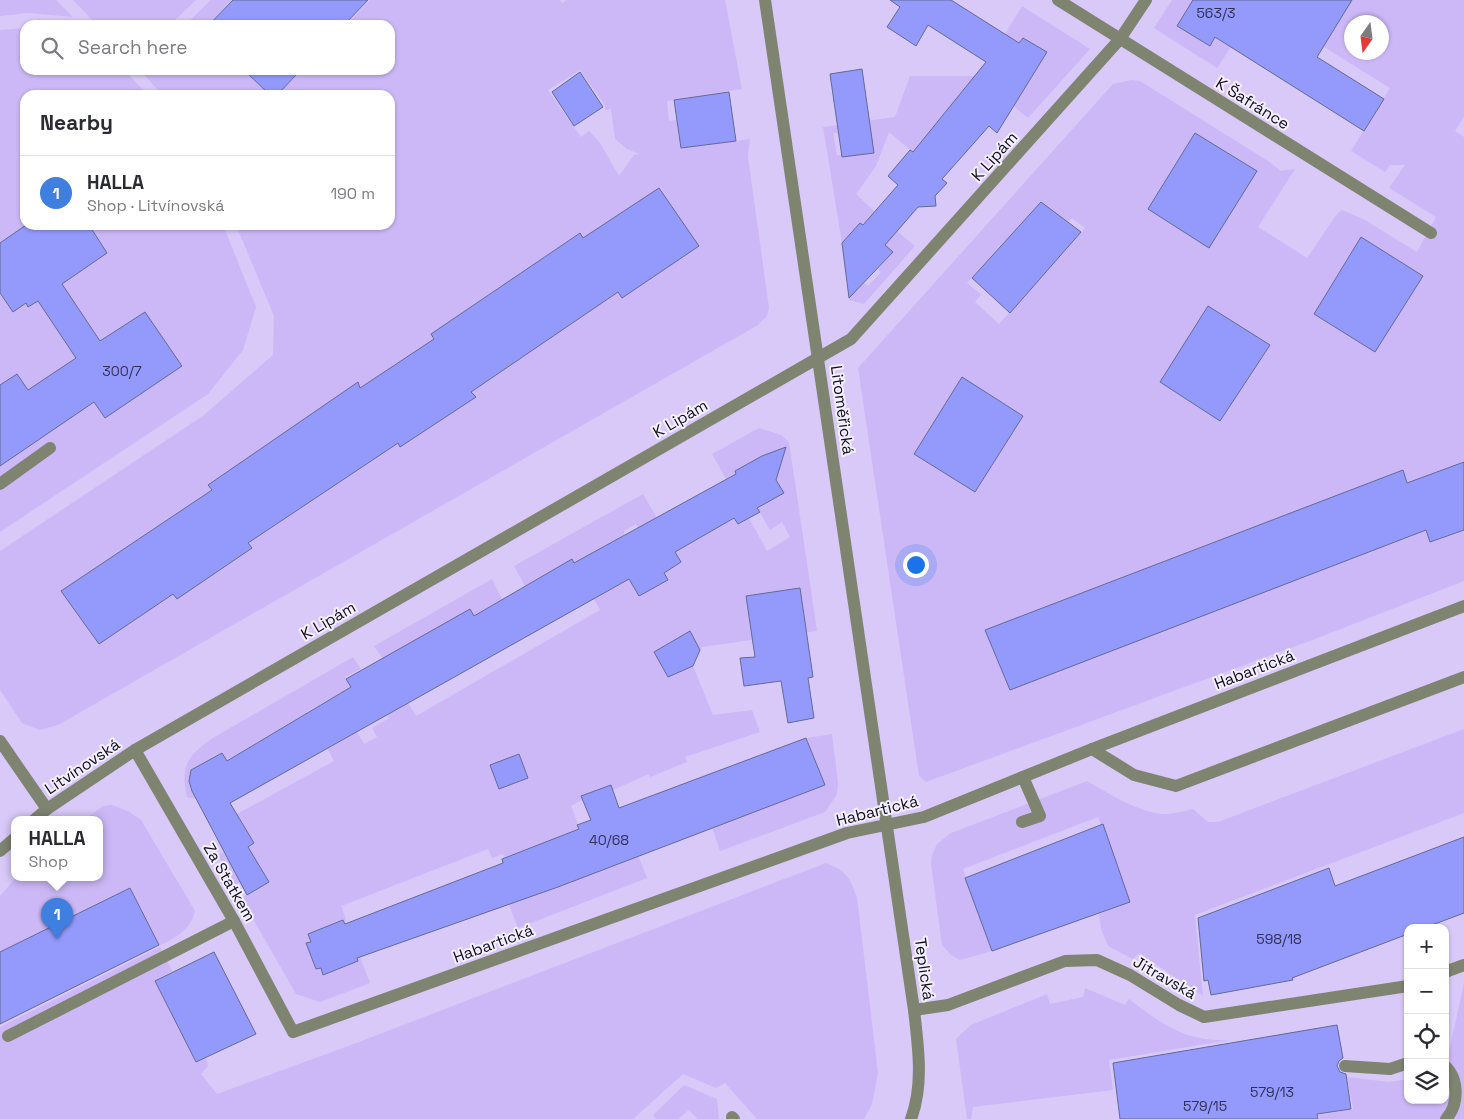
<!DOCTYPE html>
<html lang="en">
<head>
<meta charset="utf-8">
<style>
	:root { --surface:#fff; --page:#f2f2f3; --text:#2b2b33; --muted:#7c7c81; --line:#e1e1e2; --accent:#d93025 }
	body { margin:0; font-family:"Space Grotesk",sans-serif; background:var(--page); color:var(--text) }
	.controls { position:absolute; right:15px; bottom:15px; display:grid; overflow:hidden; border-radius:10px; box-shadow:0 1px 4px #0004 }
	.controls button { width:45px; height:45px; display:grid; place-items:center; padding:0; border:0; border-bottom:1px solid var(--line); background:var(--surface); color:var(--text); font:25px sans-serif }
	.compass { position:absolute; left:1344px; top:15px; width:45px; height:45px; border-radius:50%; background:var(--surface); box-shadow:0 1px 4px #0004; rotate:194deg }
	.you { position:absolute; left:915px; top:564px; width:18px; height:18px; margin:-12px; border:4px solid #fff; border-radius:50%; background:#1a73e8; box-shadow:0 0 0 8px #1a73e833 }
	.badge { display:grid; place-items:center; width:32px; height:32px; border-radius:50%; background:var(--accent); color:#fff; font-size:16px; font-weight:700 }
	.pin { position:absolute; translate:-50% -41px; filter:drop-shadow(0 1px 2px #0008) }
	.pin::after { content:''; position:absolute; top:26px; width:18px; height:15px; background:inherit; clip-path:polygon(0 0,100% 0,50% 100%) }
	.popup { position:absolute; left:11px; top:816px; width:92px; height:65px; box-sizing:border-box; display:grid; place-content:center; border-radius:10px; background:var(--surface); filter:drop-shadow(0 1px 4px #0005); font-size:16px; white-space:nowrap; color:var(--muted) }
	.popup b { font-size:19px; color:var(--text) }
	.popup::after { content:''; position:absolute; left:50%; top:100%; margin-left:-10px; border:10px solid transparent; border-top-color:var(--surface) }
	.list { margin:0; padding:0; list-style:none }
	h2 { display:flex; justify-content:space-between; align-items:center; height:65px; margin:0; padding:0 20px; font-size:21px }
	h2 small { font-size:16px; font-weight:400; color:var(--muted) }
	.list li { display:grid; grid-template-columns:32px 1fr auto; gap:15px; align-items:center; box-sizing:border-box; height:75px; padding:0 20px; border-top:1px solid var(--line) }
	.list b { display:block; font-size:19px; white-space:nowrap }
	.list p { margin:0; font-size:16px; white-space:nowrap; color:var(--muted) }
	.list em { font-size:16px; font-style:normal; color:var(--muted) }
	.icon { flex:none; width:28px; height:28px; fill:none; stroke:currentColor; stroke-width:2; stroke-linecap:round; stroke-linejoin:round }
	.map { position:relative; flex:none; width:1464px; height:1119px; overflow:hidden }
	.search { position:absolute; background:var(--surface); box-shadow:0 1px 4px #0004; left:20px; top:20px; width:375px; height:55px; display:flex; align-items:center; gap:12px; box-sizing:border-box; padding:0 18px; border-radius:15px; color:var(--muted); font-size:19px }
	.panel { position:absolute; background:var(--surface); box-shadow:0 1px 4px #0004; left:20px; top:90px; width:375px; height:140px; border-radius:15px }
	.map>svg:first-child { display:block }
	.green { fill:#ccb8f7; fill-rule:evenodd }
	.building { fill:#939afc; stroke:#646994 }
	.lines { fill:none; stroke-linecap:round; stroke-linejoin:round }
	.minor { stroke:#7f8470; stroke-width:12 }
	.labels { text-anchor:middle; stroke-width:4; stroke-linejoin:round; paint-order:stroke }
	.number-label { font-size:14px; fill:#323055 }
	.street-label { font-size:16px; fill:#120d1d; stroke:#f4f0ff }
</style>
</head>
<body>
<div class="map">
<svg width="1464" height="1119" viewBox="0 0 1464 1119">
	<rect width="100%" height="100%" fill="#d8c9f9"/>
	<g class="green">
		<path d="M0,0H56L73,17L27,13L0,16Z"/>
		<path d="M73,0H196L170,25H97Z"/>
		<path d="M211,0H232L209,25H185Z"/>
		<path d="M370,0H560L562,3L567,0H725L742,89L667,101L669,121L677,120L681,148L750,139L748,157L769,308L767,316L758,325L58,725L40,730L22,723L0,690V551L204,415L273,355L274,316L236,225H390V95H277L303,70H390V25H346ZM580,70L605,105V110L611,109L615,139L627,149L639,154L634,155L619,176L600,143L589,131L581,137L548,90ZM659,188L698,247L623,297L618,292L471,392L400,446L398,443L248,543L252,548L177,598L173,594L99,644L61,591L212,490L209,484L358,383L360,388L434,339L431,334L579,233L583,238Z"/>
		<path d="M1172,0H1193L1215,37L1231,47L1217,68L1154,28Z"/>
		<path d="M1235,0H1464V117L1455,131L1464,137V462L1407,483L1403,470L985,630L1010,689L1426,530L1430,542L1464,530V581L1315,639L926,782L919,776L858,368L1113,84L1132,80L1140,81L1268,161L1281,171L1295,169L1258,227L1307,258L1336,215L1342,210L1363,219L1417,252L1436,217L1389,188L1405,165H1390L1385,172L1351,151L1390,88L1324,47L1317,58ZM1352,22H1382V52H1352ZM1195,133L1257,171L1208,247L1148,209ZM1041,202L1067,223L1072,218L1085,228L999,324L975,302L981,295L967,283ZM1361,237L1423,276L1375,352L1314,314ZM1208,306L1270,345L1220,421L1160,382ZM962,377L1023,416L975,492L914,453Z"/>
		<path d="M1022,6L1090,49L1028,118L1006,100L1023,38L1019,43L1005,34Z"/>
		<path d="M25,28V70H124L148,95H25L26,225L0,243V30Z"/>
		<path d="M140,70H244L270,95H162Z"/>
		<path d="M910,76H975L935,125L921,159L889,132L876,166L856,194L875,212L863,225L860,223L842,243L823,127L837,125L838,133H833L837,155H841L842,157L869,153L865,121L895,117Z"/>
		<path d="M89,225H223L256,307L243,350L208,394L0,532V465L17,374L0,385V295L13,312L26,303L29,307L107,253ZM66,291L91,327L66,344L42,307ZM144,312L182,366L105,418L67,363Z"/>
		<path d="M897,231L915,246L864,304L849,300L847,279L857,289L863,282L868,286L881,272L878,269L893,252L885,245Z"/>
		<path d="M759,428L781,435L789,442L817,631L702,647L700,650L690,631L654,652L668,677L693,666L713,715L752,710L760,732L685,757L687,762L650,777L649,774L613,790L611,785L571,806L596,871L638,855L647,878L518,928L509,905L556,882L558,887L573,882L562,850L542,843L505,857L503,854L492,858L488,849L341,906L347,922L343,920L308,934L311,942L307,944L316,969L321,968L323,974L358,961L357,958L360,957L370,983L320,1002L296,994L241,898L269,882L263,872L235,885L218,855L224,852L227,859L254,844L237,814L334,761L326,746L328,745L330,748L357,732L364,744L377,737L372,728L389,718L386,713L408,703L416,716L600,610L572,560L525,586L514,566L643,494L657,518L638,528L636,524L624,531L625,573L639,596L668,581L664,573L681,562L675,552L734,518L739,524L749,518L767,551L790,537L782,522L770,530L757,508L784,493L773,476L779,472V459L762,456L735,471L736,473L726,479L712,454ZM519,754L528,777L499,789L491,765Z"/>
		<path d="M492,579L502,599L474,616L470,610L383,659L374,646Z"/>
		<path d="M353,657L361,669L345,677L351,687L307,712L309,715L226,761L222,753L192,770L189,781L196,799L187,797C180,766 187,757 211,739Z"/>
		<path d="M1464,729V813L1195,915L1203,996L1139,953L1133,959L1108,946L1101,929L1099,914L1129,902L1098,817L963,869L992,951L960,960L951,955L942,945L931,864L932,855L937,844L951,833L1087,781C1108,793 1131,808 1155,813C1167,816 1181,812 1193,809L1208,822H1218Z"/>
		<path d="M832,734L838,782L837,794L825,812L720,851L712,827L825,785L807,738Z"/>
		<path d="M112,805L128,811L141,820L195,911C190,931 176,937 159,946L130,888L0,952V896L16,878H100V820H84L103,806Z"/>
		<path d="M826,863C847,871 849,877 857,897L878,1073L872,1104L864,1119H757L725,1083L716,1088L683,1074L633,1119H0V1027L160,947L172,971L155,981L196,1062L206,1058L208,1066L201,1074L217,1094L351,1045Z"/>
		<path d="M1464,983V1119H1320L1319,1115L1353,1109L1347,1077L1389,1082L1408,1079V1100H1445V1057L1449,1052Z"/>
		<path d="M1085,988L1125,1005L1129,999C1163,1025 1186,1042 1230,1040L1109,1060L1113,1090L973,1107L971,1119H967L956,1039L971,1025L1047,994L1050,1004L1083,997Z"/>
		<path d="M684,1085L717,1099L719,1119H698L689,1110L678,1119H656L653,1115Z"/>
	</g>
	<g class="building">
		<path d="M233,0H368L344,25H209Z"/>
		<path d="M890,0H951L1019,43L1023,38L1047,52L997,133L989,126L966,152L942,179L947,183L935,196L936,206L918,207L885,245L893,252L849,298L842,243L860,223L863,225L898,185L888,176L910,150L913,152L986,62L928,25L916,46L887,27L900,7Z"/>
		<path d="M1193,0H1352L1317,57L1384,99L1364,131L1215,37L1210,46L1177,26Z"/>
		<path d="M862,69L874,153L842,157L830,74Z"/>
		<path d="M244,70H301L277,95H270Z"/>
		<path d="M580,72L603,107L574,126L552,92Z"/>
		<path d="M729,92L736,141L681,148L674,100Z"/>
		<path d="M1195,133L1257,171L1209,248L1148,209Z"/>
		<path d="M659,188L699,246L622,298L618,292L471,392L476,397L400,447L398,443L248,543L252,548L177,599L173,594L99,644L61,591L212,490L208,485L358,382L360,388L434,339L431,334L580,233L583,238Z"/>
		<path d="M1041,202L1081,232L1010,313L972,278Z"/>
		<path d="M26,225H89L107,253L62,284L100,341L145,312L182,366L105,418L94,402L0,466V385L17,374L28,390L76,358L38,301L28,307L26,303L13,312L0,293V243Z"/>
		<path d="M1361,237L1423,276L1375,352L1314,314Z"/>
		<path d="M1208,306L1270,345L1220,421L1160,382Z"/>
		<path d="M962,377L1023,416L975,492L914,454Z"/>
		<path d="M786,447L776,480L784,493L757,508L760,512L738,524L734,518L675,552L681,562L664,573L668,580L639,596L629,579L230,803L254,843L248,847L269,882L247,895L192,791L189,781L191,770L222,753L227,761L351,687L346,679L470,609L474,616L572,559L574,563L736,474L735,471L762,456Z"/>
		<path d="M1464,462V530L1430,542L1426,530L1010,690L985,630L1403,470L1407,483Z"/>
		<path d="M800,588L813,677L808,678L814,718L788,723L781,681L744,686L740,658L755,657L746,596Z"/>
		<path d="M690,631L700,650L693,666L668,677L654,652Z"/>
		<path d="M806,738L825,785L558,887L357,958L358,961L323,975L321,968L316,969L306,943L311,942L308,934L343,920L345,924L503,863L502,859L579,829L577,825L591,820L581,796L611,785L619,808Z"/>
		<path d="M519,754L528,778L499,789L490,765Z"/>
		<path d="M1103,824L1130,902L992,951L965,878Z"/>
		<path d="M1464,837V913L1424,928H1408V934L1292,978L1293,980L1211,995L1208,980L1204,981L1198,918L1329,868L1335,886Z"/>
		<path d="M130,888L159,945L0,1024V952Z"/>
		<path d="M214,952L256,1034L196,1062L155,981Z"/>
		<path d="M1337,1025L1343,1058L1339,1061L1337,1066L1340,1072L1346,1074L1351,1109L1317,1114L1318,1119H1120L1113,1063Z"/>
	</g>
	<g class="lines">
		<g class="minor">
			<path d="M765,0L914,1010C918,1046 924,1084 911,1119"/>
			<path d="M1058,0L1431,233"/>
			<path d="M0,484L50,448"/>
			<path d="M0,741L47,809"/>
			<path d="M1092,749L1134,775L1176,786L1464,677"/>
			<path d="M135,750L234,921L293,1032L847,833L924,817L1092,749L1464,606"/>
			<path d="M34,820L47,809L135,750L851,339L1120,39L1146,0"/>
			<path d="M1022,822L1040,816L1023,777"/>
			<path d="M0,851L15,838"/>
			<path d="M1445,972L1464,965"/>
			<path d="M914,1010L948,1005L1065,961L1097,960L1130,975L1179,1005L1204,1017L1408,986"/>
			<path d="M8,1036L234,921"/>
			<path d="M1345,1066L1390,1069L1408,1063"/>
			<path d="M1445,1066C1459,1079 1459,1105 1446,1119"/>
			<path d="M732,1117L734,1119"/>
		</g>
	</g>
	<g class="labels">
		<g class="number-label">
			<text x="1216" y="18">563/3</text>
			<text x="122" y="376">300/7</text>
			<text x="609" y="845">40/68</text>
			<text x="1279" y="944">598/18</text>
			<text x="1272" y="1097">579/13</text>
			<text x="1205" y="1111">579/15</text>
		</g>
		<g class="street-label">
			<text transform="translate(1253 103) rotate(32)" y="6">K Šafránce</text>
			<text transform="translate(994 156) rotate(-48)" y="6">K Lipám</text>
			<text transform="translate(843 410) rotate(82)" y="6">Litoměřická</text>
			<text transform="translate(680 418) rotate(-30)" y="6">K Lipám</text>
			<text transform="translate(328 620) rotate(-30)" y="6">K Lipám</text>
			<text transform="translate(1254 669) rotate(-21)" y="6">Habartická</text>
			<text transform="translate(82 766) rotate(-34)" y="6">Litvínovská</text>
			<text transform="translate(877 810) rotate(-14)" y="6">Habartická</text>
			<text transform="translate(230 882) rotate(60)" y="6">Za Statkem</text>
			<text transform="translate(493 943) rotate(-20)" y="6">Habartická</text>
			<text transform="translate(925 969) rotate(82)" y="6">Teplická</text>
			<text transform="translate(1165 977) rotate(30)" y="6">Jitravská</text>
		</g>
	</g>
</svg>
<div class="controls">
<button>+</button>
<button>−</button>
<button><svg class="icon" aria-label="locate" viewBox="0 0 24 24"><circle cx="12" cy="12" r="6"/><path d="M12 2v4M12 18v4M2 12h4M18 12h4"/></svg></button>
<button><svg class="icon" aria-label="layers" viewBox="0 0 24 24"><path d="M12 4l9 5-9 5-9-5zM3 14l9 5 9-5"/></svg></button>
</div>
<svg class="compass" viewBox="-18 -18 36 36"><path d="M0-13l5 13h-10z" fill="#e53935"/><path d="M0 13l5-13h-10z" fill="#7c7c81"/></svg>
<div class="you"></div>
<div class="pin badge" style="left:57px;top:939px;background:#3f7fe0">1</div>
<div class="popup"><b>HALLA</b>Shop</div>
<div class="search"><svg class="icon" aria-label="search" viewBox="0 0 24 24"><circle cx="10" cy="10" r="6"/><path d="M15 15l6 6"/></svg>Search here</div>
<section class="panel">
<h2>Nearby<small></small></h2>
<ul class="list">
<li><span class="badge" style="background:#3f7fe0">1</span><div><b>HALLA</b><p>Shop · Litvínovská</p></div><em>190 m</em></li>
</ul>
</section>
</div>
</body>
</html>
